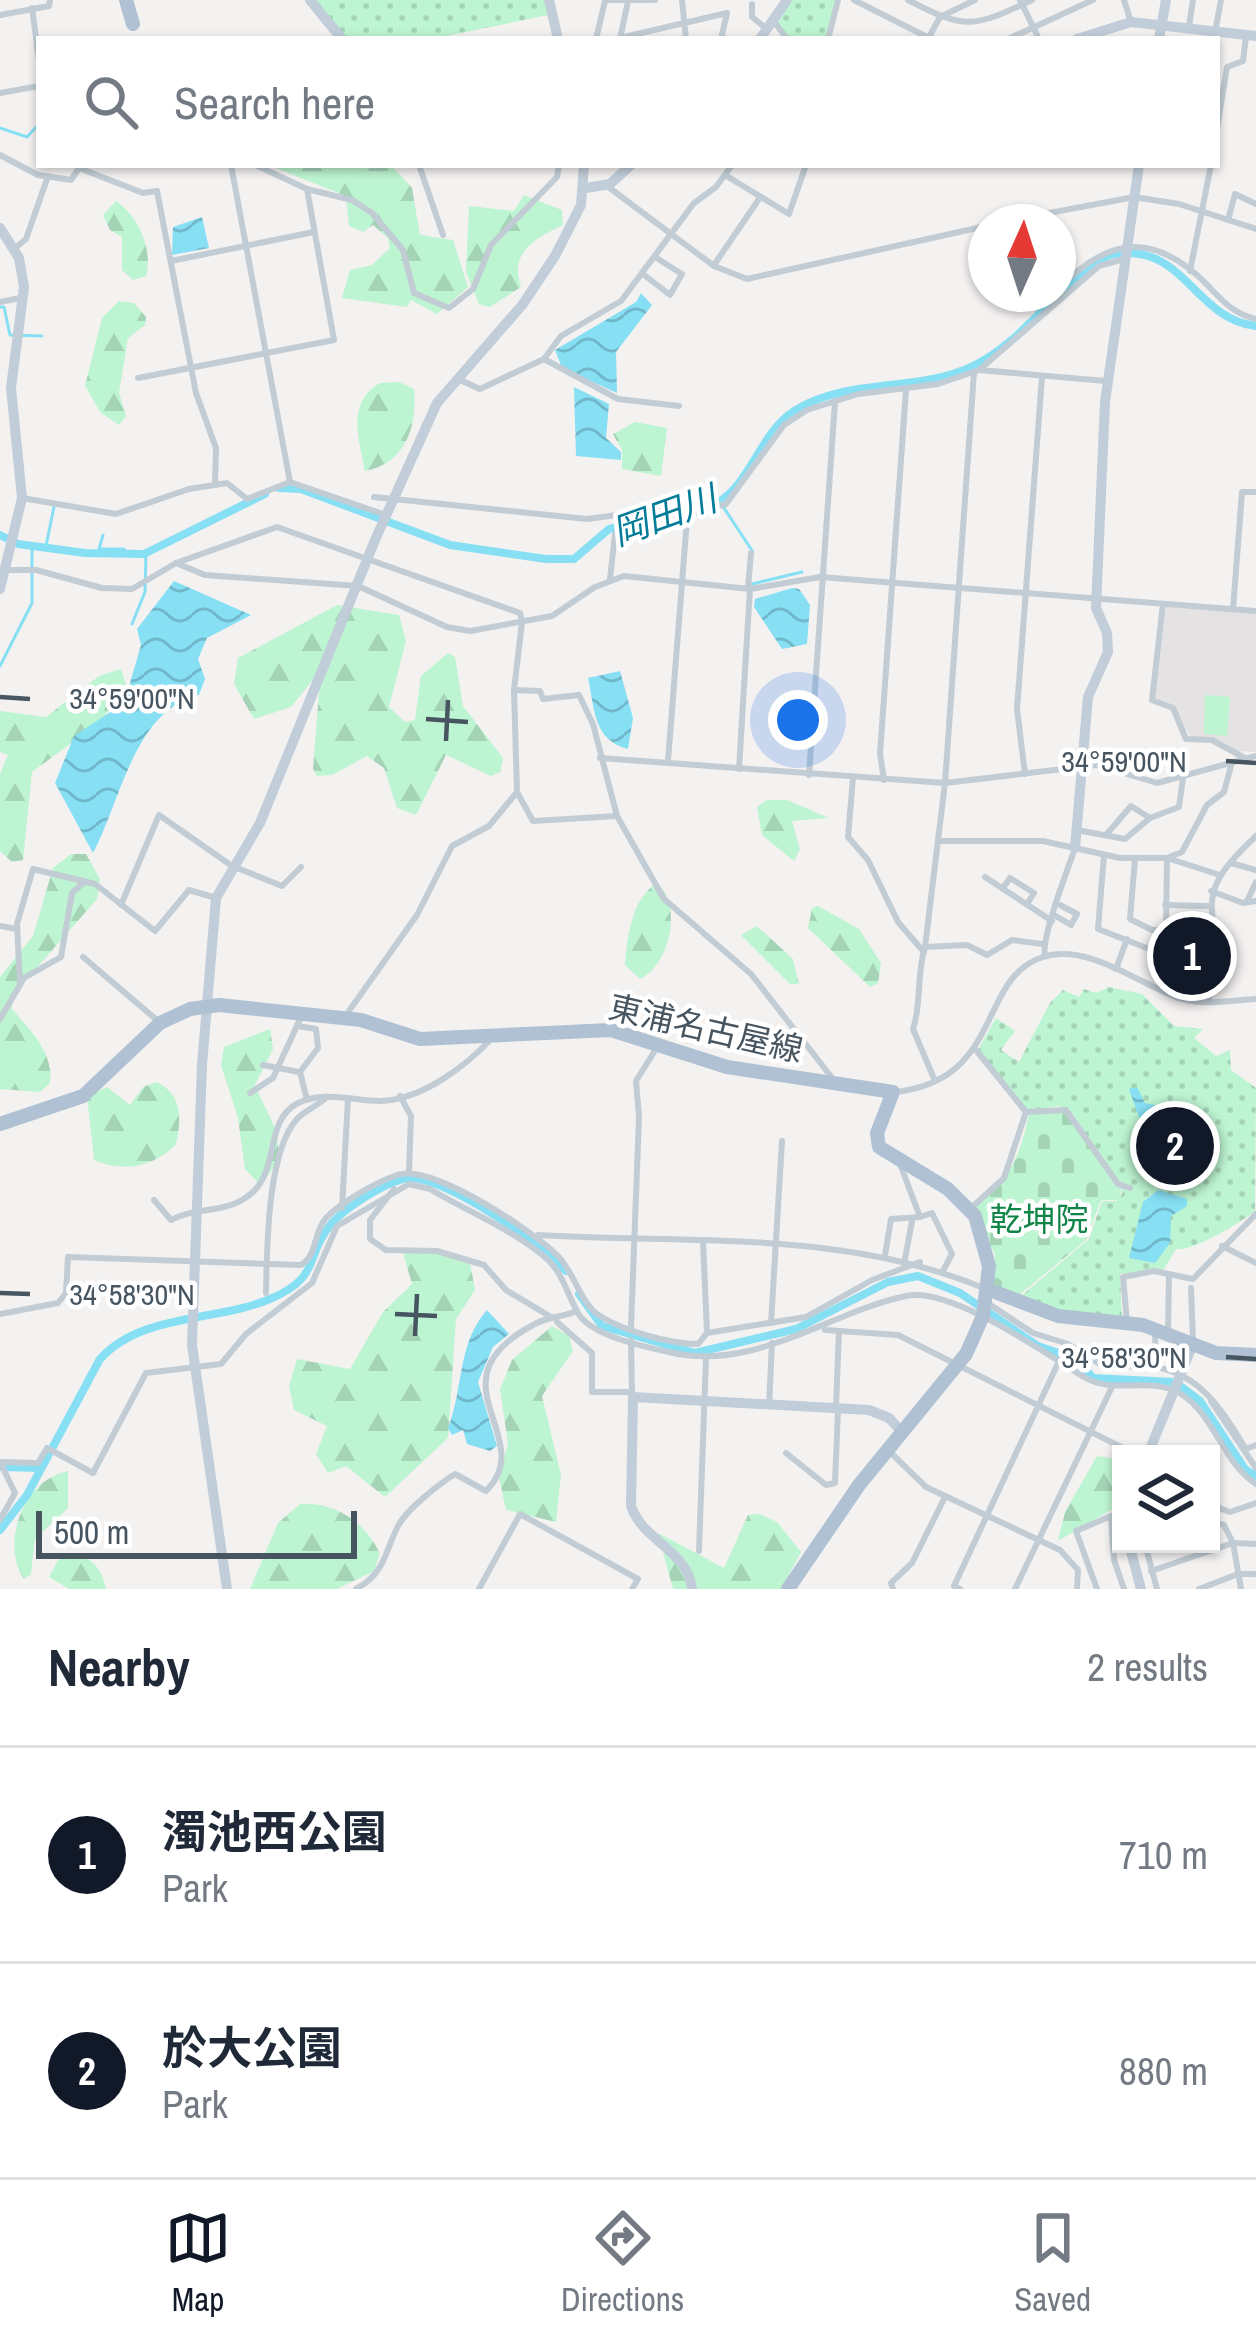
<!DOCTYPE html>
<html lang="en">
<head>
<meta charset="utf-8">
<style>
	:root { --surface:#fff; --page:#f2f2f3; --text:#1f2937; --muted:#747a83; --line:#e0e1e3; --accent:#111827 }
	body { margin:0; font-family:"Archivo Narrow","Noto Sans JP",sans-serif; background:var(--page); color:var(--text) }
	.controls { position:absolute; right:36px; bottom:36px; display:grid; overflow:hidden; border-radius:0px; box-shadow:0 3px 9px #0004 }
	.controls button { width:108px; height:108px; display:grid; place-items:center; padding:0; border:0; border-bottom:3px solid var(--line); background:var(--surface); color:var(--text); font:60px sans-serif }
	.compass { position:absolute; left:968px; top:204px; width:108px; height:108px; border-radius:50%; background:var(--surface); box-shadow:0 3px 9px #0004; rotate:3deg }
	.scale { position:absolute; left:36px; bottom:30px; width:321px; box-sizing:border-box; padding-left:12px; border:6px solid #475561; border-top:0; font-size:33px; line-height:42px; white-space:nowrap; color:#475561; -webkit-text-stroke:9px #fff; paint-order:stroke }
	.you { position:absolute; left:798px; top:720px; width:42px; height:42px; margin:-30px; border:9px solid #fff; border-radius:50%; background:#1a73e8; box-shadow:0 0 0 18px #1a73e833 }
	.badge { display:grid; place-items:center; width:78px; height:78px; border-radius:50%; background:var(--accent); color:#fff; font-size:39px; font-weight:700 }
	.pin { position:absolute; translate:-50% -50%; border:6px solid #fff; box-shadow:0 3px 12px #0006 }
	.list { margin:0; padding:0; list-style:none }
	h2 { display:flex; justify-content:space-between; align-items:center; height:156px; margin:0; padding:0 48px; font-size:51px }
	h2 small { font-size:39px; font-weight:400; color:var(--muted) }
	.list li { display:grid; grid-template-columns:78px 1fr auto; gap:36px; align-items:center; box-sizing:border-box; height:216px; padding:0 48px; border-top:3px solid var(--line) }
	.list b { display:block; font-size:45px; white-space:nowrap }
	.list p { margin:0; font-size:39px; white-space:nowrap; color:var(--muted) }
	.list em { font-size:39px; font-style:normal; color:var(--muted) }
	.icon { flex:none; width:66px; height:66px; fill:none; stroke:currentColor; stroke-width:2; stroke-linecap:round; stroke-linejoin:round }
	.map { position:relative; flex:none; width:1256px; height:1589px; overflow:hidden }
	.search { position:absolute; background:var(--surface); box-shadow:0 3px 9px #0004; left:36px; right:36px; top:36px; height:132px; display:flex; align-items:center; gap:30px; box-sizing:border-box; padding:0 42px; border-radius:0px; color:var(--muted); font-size:45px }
	.sheet { height:588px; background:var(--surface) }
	nav { display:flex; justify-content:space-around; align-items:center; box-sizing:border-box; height:168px; border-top:3px solid var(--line); background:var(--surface); font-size:33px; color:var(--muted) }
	nav a { display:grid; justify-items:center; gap:6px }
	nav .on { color:var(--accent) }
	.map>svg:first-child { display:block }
	.education { fill:#e5e2e3 }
	.forest { fill:url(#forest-firs) }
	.cemetery { fill:url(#cemetery-stones) }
	.park { fill:url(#park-dots) }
	.garden { fill:#bdf4d1 }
	.water { fill:url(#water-waves) }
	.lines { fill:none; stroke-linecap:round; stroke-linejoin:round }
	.stream { stroke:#87dff4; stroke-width:3 }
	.river { stroke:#87dff4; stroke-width:8 }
	.street { stroke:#c1ccd4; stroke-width:6 }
	.secondary { stroke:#c1cdd9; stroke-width:10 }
	.primary { stroke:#afc1d2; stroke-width:14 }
	.ticks { fill:none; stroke:#475561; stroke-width:4.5 }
	.labels { text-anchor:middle; stroke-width:9; stroke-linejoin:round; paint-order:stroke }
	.street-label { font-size:33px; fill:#475561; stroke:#fff }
	.park-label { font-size:33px; fill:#0f8548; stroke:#fff }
	.water-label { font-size:36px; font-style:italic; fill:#037c99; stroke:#fff }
	.ticks-label { font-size:30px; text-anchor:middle; fill:#475561; stroke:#fff; stroke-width:9; stroke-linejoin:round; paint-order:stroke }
</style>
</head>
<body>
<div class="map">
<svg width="1256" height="1589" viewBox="0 0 1256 1589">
	<defs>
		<pattern id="forest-firs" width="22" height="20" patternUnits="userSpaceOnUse" patternTransform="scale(3)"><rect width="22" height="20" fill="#bdf4d1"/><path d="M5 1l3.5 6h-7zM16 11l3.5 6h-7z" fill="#a4d3b6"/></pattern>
		<pattern id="cemetery-stones" width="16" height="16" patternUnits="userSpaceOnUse" patternTransform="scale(3)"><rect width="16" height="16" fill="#bdf4d1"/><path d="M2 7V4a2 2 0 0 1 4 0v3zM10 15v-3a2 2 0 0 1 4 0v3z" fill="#a4d3b6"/></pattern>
		<pattern id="park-dots" width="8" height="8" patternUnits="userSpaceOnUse" patternTransform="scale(3)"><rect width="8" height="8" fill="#bdf4d1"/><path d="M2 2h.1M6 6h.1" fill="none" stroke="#a4d3b6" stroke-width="1.8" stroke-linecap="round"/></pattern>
		<pattern id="water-waves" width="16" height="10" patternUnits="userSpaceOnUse" patternTransform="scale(3)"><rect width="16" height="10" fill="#87dff4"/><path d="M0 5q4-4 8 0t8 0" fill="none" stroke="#70b8c9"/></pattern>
	</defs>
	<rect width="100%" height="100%" fill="#f4f1f1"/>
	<path class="education" d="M1166,607L1256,613V752L1238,751L1213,738L1192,739L1171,704L1155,697Z"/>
	<g class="forest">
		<path d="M268,165H391L412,188L420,235L453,240L468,287L437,314L411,300L407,307L342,298L350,270L372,265L390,248L388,238L373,225L363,232L349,226L346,196Z"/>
		<path d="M524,195L562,210L563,225C534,239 509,252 521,287L490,307L479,304L466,272L469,206L514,211Z"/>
		<path d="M116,201C139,217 153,249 146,276L133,280L122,270V237L110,230L103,215Z"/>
		<path d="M119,301L134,303L146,317L145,325L128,338L119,393L126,416L119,425L100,412L85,386L102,318Z"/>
		<path d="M399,382L414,389C418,426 405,464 365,471C361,443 344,404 380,383Z"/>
		<path d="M635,422L667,428L661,476L622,469V450L613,434Z"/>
		<path d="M337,605L399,615L406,641L389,707L405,722L415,720L421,676L448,653L455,657L463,706L503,758L500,772L491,776L446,755L416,815L397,808L384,768L367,756L332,775L317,776L313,769L320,679L316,676L291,707L254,719L234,684L238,658Z"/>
		<path d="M121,669L126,685L100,722L32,772L23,860L12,862L0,851V774L8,755L0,752V711L46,717L99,676Z"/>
		<path d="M767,800H787L829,818L792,821L800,849L794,861L762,835L757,807Z"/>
		<path d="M71,854H86L100,879L97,899L12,996V1009C31,1031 54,1053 50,1083L40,1092L0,1089V977L33,936L53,868Z"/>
		<path d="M657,883C683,904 670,965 640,979L625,965C627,938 631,899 657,883Z"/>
		<path d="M818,906L859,929L881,963L878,983L870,987L808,928L812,908Z"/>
		<path d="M757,926L793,959L799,984H790L741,935Z"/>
		<path d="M270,1029L273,1049L255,1085C270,1122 296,1148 260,1185L245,1169L238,1118L221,1065L224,1047Z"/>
		<path d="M156,1082C182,1093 182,1119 176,1144C155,1167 122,1173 94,1160L87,1096L107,1087L130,1105L143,1087Z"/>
		<path d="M440,1250L470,1263L475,1290L456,1319L448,1438L385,1497L346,1466L328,1473L316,1454L327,1426L294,1410L289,1386L297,1359L350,1369L383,1312L412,1284L403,1253Z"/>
		<path d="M552,1326L569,1336L573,1351L542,1396L561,1475L556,1522L506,1510L499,1478L508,1444L500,1389L512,1360Z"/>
		<path d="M1097,1456L1121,1460V1504L1058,1541L1065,1512Z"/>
		<path d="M68,1471V1508L35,1539L31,1574L24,1579C0,1543 23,1480 68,1471Z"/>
		<path d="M300,1504C335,1501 366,1523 380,1554L374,1571L337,1589H250L278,1523Z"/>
		<path d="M760,1514L777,1522L801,1552L781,1589H673L658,1533L724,1568L748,1515Z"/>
		<path d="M71,1554C93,1557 101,1568 106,1589H69L49,1577L58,1560Z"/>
	</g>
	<path class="cemetery" d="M1058,1110L1070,1116L1122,1191L1118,1200H1101L1086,1240L1018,1296L994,1284L995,1254L970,1209C1008,1186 1020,1157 1029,1114Z"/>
	<g class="park">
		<path d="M313,0H549L553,14L432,39H345Z"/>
		<path d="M791,0H836L826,39H789L778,22Z"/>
		<path d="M1109,987L1142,994L1174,1026L1203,1029L1194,1038L1216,1056L1230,1050L1231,1070L1256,1088L1255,1211C1240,1223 1192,1252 1176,1249L1164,1269L1120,1274L1122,1317L1061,1312L1021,1296L1089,1239L1102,1201H1117L1123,1192L1073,1114L1059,1106L1027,1111L978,1050L996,1018L1015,1031L1001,1050L1019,1062L1050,1003L1063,990L1079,997L1084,989L1096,993Z"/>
	</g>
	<path class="garden" d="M1205,695L1230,697L1227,736L1204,734Z"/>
	<g class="water">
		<path d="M202,217L209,248L172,255L173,227Z"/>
		<path d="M641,293L652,305L616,352L617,393L562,368L555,350L636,302Z"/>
		<path d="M574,387L609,404L606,438L621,452V460L576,456Z"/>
		<path d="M174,581L251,615L207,638L198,659L205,679L199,695C134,710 121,801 93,853L55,783L74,736L118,707L128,690L141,645L137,629Z"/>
		<path d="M792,588L799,589L810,605L807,644L782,649L754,607L755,599Z"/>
		<path d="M620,671L633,718L628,749C593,740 595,710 588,678Z"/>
		<path d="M1137,1087L1145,1103L1170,1108L1167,1132L1155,1133L1141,1123L1129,1089Z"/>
		<path d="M1158,1190L1187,1199V1206L1171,1216L1170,1243L1155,1263L1129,1258L1143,1202Z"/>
		<path d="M487,1310L509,1334L493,1347L478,1382L497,1446L490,1451L467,1444L463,1430L452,1435L448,1428C464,1387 457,1344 487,1310Z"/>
	</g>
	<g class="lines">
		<g class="stream">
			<path d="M0,128L27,137L39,124"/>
			<path d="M0,307H4L10,335L42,336"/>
			<path d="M720,502L753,552"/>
			<path d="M103,535L99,549H124L123,554"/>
			<path d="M46,546L54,507"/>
			<path d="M752,584L802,572"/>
			<path d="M132,624L145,592L146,553"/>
			<path d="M0,666L32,603V545"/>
		</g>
		<g class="river">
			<path d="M279,488L301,489L450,545L546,559H574L609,529L671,516"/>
			<path d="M709,507C750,491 758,434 794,411C847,377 917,393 973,366C1026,341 1058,282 1109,255C1184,239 1193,319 1256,326"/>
			<path d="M0,535L18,544L85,553L144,554L265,494"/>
			<path d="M579,1294L602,1326L695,1353L796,1329L888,1282L918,1276L960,1293L1038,1346L1076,1359L1093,1378L1175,1382L1200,1401L1245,1469L1256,1476"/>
			<path d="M1,1467L40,1468"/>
			<path d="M0,1530L27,1495L100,1359C142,1313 215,1322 270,1299C322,1277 304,1257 331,1224C345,1208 389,1179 410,1178C446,1177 543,1244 566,1271"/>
		</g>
		<g class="street">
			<path d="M605,0H655"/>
			<path d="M682,0L686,39"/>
			<path d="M854,0L931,39"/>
			<path d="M908,0C966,30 973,28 1032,0"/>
			<path d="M1020,0L1039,39"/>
			<path d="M1124,0L1131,22"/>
			<path d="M752,4V17L767,29"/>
			<path d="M32,8L39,60"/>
			<path d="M0,15L49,6L50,0"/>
			<path d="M773,20L787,39"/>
			<path d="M1189,26L1193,0"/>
			<path d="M1215,32L1221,0"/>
			<path d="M929,37L940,17L975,0"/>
			<path d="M620,38L727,13L721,39"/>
			<path d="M596,39L605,1"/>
			<path d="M620,39L628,1"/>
			<path d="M828,39L838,0"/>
			<path d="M1008,39L1093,0"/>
			<path d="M0,93L39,86"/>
			<path d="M1217,129L1227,67L1243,61L1246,37"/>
			<path d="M0,155L38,175L71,180L79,168"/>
			<path d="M231,165L290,482"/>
			<path d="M255,165L307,189L352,200L372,213L403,250L414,293L449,308L473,289L491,245L557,177L559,165"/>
			<path d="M419,165L443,235"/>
			<path d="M79,168L143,193L157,191L196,393L216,448L215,485"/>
			<path d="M725,175L789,214L806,165"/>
			<path d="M607,186L714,266L747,279L986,226"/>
			<path d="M1228,220L1235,194L1256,204"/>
			<path d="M1001,222L1134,197L1179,204L1256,229"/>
			<path d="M15,248L26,239L48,176"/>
			<path d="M171,261L314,232"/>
			<path d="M714,265L759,199"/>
			<path d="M1190,271L1211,165"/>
			<path d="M643,274L670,295L682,274L655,257"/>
			<path d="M1058,289C1102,244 1144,229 1197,275C1217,293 1227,312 1256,319"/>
			<path d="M1046,298L1051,294"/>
			<path d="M0,302L20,298"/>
			<path d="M979,370L1106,381"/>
			<path d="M138,378L334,340L307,189"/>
			<path d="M460,380L480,389L544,359"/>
			<path d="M679,406L618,399L544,359L561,336L621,301L694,203L716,187L732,165"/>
			<path d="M374,497L587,519L662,509"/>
			<path d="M22,498L116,514L189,489L227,483L247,499L290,482L386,515"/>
			<path d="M176,563L205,575L358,586L447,627L470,631L552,616L595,587L624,576L750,589L820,577L1256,611"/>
			<path d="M2,570H36L102,588L132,589L176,563L277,527L520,613L522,622"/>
			<path d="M610,579L615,534L726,504L784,425L807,410L858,394L938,384L979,370L1099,266L1124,259"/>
			<path d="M748,588L751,553"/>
			<path d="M1163,604L1152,700L1173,708L1186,739L1212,740L1243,757"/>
			<path d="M1233,609L1242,492H1256"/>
			<path d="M514,690L540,691L543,699L579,695L593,724L617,816L664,899L751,974L833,1079"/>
			<path d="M600,758L945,783L1097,765L1157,783L1256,756"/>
			<path d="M668,761L687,519"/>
			<path d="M739,769L750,589"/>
			<path d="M1025,774L1017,709L1042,377"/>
			<path d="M809,775L835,402"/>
			<path d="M853,778L848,837L868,860L898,922L924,952"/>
			<path d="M884,780L880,754L906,390"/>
			<path d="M518,794L533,821L617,816"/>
			<path d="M1077,830L1125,839L1150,818L1179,807L1183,778"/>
			<path d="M1106,835L1131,806L1150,818"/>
			<path d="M938,841H1043L1120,858H1167L1182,852L1207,805L1224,792L1232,762"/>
			<path d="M1104,855L1098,929L1221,977"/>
			<path d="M1167,858L1220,875"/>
			<path d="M1135,859L1130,919L1152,930L1211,928"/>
			<path d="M1231,863L1256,870"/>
			<path d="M985,877L1052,921"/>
			<path d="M1003,888L1010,878L1034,893L1027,904"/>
			<path d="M1211,891L1243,903L1256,901"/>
			<path d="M1247,901L1256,882"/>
			<path d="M121,905L159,815L232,866L282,886L301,867"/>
			<path d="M1165,905L1208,906"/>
			<path d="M1054,915L1071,925L1077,914L1060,905"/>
			<path d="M0,926L17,929"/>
			<path d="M1166,930L1167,858"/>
			<path d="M925,947L967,945L987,955L1012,940L1042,944"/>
			<path d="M1045,956C1041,937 1067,872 1075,848"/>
			<path d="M83,957L158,1021"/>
			<path d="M1116,969L1127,939"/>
			<path d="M20,984L17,924L33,869L95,884L155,931L189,890L216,898"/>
			<path d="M1207,1002L1224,965C1205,899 1203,886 1256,836"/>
			<path d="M344,1018L417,915L452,846L489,826L517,792L514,690L522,622"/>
			<path d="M0,1019L24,978L61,957L72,893L83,883"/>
			<path d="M298,1026L316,1029L318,1048L300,1072L307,1100"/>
			<path d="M263,1065L299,1072"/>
			<path d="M935,1081L913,1029C922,1003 916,976 925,947L945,783L974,372"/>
			<path d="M895,1092C1004,1080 977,978 1043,957C1089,942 1141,986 1182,999C1205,1006 1233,1000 1256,999"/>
			<path d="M250,1093L273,1078L301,1017"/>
			<path d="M400,1096L411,1116L409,1172"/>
			<path d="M1026,1112L1066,1110L1118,1184L1130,1188"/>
			<path d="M900,1164L920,1217L932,1213L952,1254L943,1271"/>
			<path d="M394,1189L370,1220V1239L386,1250L437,1251L484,1265L506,1290L551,1317"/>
			<path d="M154,1200L171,1220C199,1205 228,1216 254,1191C279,1166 265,1120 298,1103C326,1090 352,1101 380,1101C421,1100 465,1067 491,1039"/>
			<path d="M342,1208L348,1098"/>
			<path d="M970,1209L1004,1178L1026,1112L976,1050"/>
			<path d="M538,1235C689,1244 843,1229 986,1289"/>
			<path d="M703,1241L707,1333"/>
			<path d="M1222,1246L1256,1263"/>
			<path d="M885,1255L891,1219L920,1217"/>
			<path d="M905,1259L912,1221"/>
			<path d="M1191,1288L1193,1341"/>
			<path d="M266,1293C267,1249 267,1152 297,1119C305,1110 318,1106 327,1097"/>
			<path d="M989,1304L1033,1333L1068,1344L1103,1366L1156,1367"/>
			<path d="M0,1314L58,1303L66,1293L68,1257L301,1265C318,1255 313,1232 326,1218C341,1202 377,1182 397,1175C432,1163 533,1231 558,1256C574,1272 581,1305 600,1316C624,1331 670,1344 698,1344L707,1333L806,1317L872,1280L920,1262"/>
			<path d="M557,1322L592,1353V1392H629"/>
			<path d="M1127,1322L1123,1277L1154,1271L1193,1279L1256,1214"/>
			<path d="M771,1323L782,1141"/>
			<path d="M631,1327L639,1117L636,1081L656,1049"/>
			<path d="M825,1330L898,1335L1135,1454"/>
			<path d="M1168,1331L1169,1275"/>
			<path d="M1155,1333L1156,1367C1203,1376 1222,1411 1246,1449L1256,1445"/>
			<path d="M631,1340L632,1395"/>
			<path d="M1211,1401L1256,1468"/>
			<path d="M769,1406L772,1343"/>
			<path d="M836,1406L839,1331"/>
			<path d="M890,1452L926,1487L1060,1550L1078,1570L1077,1589"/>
			<path d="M786,1453L826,1485L835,1483L838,1410"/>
			<path d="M1211,1505L1230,1512L1256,1503"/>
			<path d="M0,1520L15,1493L0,1462L38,1463L47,1448L93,1473L146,1373L221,1364L246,1334L312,1283L337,1226L409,1184L430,1189C465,1210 507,1227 540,1253C563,1270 565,1290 578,1313C591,1336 645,1347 669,1352C754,1373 829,1312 906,1296C950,1286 1045,1353 1084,1377C1117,1397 1156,1372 1188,1399C1217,1423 1224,1463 1256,1484"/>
			<path d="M1211,1521L1224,1525L1233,1543L1241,1589"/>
			<path d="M1145,1544L1157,1589"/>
			<path d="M699,1551L706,1358"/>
			<path d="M1151,1571L1233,1543L1256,1544"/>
			<path d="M356,1589C385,1573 384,1554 398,1526C407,1509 439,1484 455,1474L486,1491C540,1437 427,1382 533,1325C546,1317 563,1317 577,1311"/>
			<path d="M479,1589L520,1514L638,1579L632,1589"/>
			<path d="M893,1589L891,1583L912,1563L945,1497"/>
			<path d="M960,1589L954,1586L1060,1359"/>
			<path d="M1015,1589L1112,1387"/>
			<path d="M1097,1589L1076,1531L1111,1516L1114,1560L1124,1589"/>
			<path d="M1199,1589L1238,1574H1256"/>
		</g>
		<g class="secondary">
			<path d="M310,0L342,39"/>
			<path d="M549,0L558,39"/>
			<path d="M760,39L787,0"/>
			<path d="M1077,39L1131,22L1256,36"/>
			<path d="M1159,39L1166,0"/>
			<path d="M586,188L610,184L631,165"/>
			<path d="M0,228L19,258L24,287L11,388L22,498L0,589"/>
			<path d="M1075,848L1088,697L1108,652L1107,633L1096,608L1105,402L1139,165"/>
			<path d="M1148,1454L1193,1344"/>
			<path d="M1129,1544L1141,1589"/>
			<path d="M227,1589L192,1345L202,1065L216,898L260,823L375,540L437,403L523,304L555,256L581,205L584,165"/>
			<path d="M692,1589C689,1552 642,1540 631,1506L633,1397L869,1410L889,1418L902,1432"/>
		</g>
		<g class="primary">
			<path d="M126,0L133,24"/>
			<path d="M0,1124L83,1096L160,1023L190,1009L219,1005L361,1020L420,1039L611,1030L727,1067L893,1092L877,1133L879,1147L948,1189L975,1216L989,1266L983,1316L966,1354L859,1485L788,1589"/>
			<path d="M987,1289L1058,1316L1143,1325L1216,1353L1256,1355"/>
		</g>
	</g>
	<path class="ticks" d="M0,697L30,699M426,719L468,722M446,741L448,700M1226,761L1256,763M0,1293L30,1294M395,1314L437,1316M415,1336L417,1294M1226,1357L1256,1359"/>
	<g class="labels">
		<g class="street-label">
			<text transform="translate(706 1028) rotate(13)" y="12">東浦名古屋線</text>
		</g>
		<g class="park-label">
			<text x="1039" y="1231">乾坤院</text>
		</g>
		<g class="water-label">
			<text transform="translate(664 515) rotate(-20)" y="13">岡田川</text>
		</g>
	</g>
	<g class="ticks-label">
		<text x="132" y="709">34°59'00"N</text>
		<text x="1124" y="772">34°59'00"N</text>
		<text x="132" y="1305">34°58'30"N</text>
		<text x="1124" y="1368">34°58'30"N</text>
	</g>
</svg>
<div class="controls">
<button><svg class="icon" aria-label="layers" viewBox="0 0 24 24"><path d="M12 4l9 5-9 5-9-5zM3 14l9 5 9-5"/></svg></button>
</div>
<svg class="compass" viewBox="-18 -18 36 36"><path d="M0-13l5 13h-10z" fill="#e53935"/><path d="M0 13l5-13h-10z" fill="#747a83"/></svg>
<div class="scale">500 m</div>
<div class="you"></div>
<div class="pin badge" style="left:1192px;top:956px">1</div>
<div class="pin badge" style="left:1175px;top:1146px">2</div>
<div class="search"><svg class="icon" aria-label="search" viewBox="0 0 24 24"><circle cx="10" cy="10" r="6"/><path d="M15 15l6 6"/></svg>Search here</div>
</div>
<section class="sheet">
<h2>Nearby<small>2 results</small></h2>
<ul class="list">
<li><span class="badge">1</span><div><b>濁池西公園</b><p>Park</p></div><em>710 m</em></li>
<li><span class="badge">2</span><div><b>於大公園</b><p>Park</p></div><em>880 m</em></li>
</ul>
</section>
<nav>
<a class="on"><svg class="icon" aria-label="map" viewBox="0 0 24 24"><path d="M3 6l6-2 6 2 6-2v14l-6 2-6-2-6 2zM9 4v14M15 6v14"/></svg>Map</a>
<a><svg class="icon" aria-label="directions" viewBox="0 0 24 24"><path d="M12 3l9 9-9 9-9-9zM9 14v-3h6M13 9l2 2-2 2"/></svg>Directions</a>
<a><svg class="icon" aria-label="saved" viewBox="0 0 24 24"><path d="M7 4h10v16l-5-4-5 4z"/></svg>Saved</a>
</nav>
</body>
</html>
